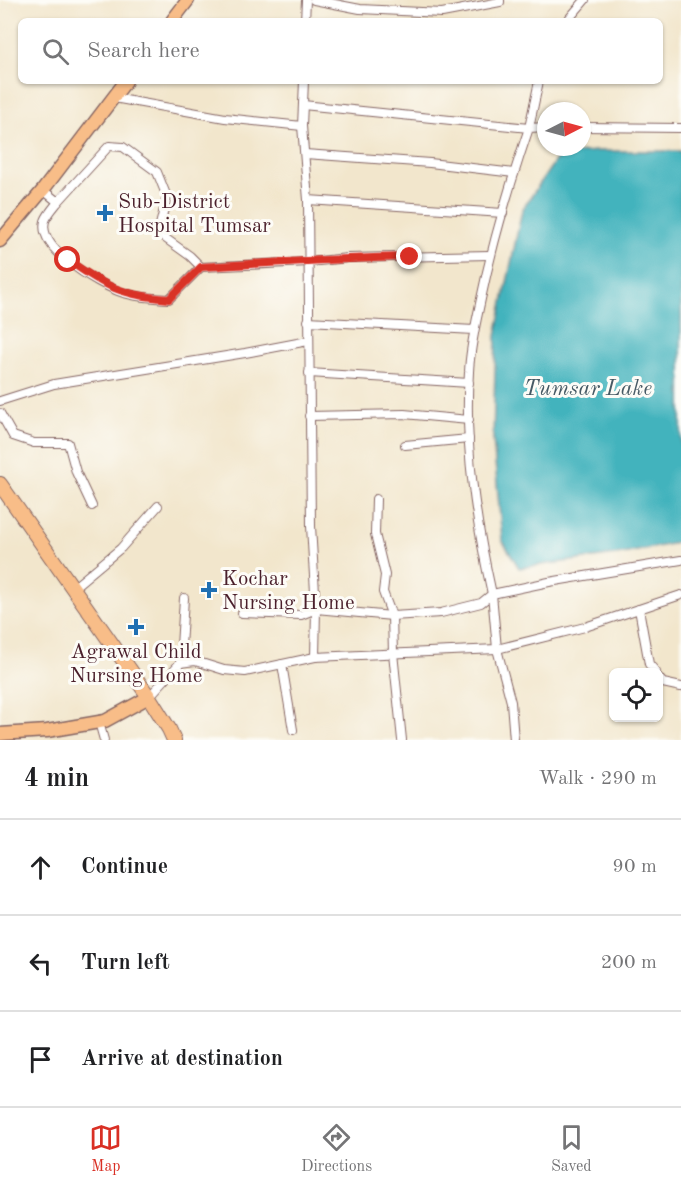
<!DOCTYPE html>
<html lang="en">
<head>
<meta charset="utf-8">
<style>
	:root { --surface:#fff; --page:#f6f6f6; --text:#202124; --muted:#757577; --line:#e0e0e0; --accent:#d93025 }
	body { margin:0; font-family:"Old Standard TT",serif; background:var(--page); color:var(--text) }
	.controls { position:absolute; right:18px; bottom:18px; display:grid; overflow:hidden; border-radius:9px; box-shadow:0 2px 4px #0004 }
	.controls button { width:54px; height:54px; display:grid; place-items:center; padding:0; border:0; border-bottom:2px solid var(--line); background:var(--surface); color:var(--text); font:30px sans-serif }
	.compass { position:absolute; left:537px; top:102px; width:54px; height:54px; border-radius:50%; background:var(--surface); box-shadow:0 2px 4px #0004; rotate:84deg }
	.stop { position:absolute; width:18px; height:18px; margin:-14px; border:4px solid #d93025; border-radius:50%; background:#fff }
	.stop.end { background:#d93025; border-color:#fff; box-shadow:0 2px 6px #0008 }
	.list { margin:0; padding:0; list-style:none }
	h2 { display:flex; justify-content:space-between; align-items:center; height:78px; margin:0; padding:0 24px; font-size:26px }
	h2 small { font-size:20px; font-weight:400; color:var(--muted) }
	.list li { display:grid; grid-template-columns:39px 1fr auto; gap:18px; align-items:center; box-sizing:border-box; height:96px; padding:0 24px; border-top:2px solid var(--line) }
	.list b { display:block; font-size:22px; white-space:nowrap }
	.list em { font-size:20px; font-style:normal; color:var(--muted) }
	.icon { flex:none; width:33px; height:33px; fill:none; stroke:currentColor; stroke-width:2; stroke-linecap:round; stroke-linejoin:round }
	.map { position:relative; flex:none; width:681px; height:740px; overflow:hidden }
	.search { position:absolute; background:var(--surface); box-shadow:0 2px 4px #0004; left:18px; right:18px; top:18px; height:66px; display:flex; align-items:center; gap:15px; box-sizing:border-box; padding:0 21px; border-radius:9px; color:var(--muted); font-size:22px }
	.sheet { height:366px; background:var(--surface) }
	nav { display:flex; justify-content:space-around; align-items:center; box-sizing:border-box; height:84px; border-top:2px solid var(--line); background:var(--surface); font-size:16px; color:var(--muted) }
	nav a { display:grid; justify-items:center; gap:3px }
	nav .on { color:var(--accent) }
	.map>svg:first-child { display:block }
	.water { fill:#43b3bd; stroke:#466974; stroke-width:1.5 }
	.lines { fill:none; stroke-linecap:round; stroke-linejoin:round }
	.street-casing { stroke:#856563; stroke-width:10 }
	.primary-casing { stroke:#856563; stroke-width:15 }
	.highway-casing { stroke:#856563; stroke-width:16 }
	.street { stroke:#fff; stroke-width:8 }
	.primary { stroke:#f8bd88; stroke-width:12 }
	.highway { stroke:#f8bd88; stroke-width:14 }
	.route { stroke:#d93025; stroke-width:8 }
	.poi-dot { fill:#1f6fb2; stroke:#fdfcf7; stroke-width:2 }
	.labels { text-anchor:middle; stroke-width:6; stroke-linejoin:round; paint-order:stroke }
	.poi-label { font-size:21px; fill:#4a1f2b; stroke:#fdfcf7; text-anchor:start }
	.water-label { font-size:22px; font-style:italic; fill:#475a65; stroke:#fdfcf7 }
</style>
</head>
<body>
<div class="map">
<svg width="681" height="740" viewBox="0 0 681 740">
	<rect width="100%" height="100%" fill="#fdfcf7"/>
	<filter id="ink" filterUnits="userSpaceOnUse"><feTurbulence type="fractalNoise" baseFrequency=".0167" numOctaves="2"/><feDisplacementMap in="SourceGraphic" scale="12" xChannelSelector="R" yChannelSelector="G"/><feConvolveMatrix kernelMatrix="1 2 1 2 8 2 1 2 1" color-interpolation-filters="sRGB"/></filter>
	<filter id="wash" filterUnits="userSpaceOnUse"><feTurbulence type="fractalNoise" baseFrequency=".008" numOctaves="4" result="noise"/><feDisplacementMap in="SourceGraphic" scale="24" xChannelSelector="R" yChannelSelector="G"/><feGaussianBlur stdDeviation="1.35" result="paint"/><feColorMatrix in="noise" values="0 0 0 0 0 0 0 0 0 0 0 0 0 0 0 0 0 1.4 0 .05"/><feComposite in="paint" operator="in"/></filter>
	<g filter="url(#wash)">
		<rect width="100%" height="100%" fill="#f2e6cc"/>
		<path class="water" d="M595,151H681V542L623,554L519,568L502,540L493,439L496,336L522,210L559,155Z"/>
	</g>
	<g filter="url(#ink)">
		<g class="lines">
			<defs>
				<g id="street">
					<path d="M314,0L360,9L442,13L500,2V0"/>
					<path d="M305,21L306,0"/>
					<path d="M567,21L585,0"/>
					<path d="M304,81L302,126L308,200L311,526L316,609L315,657L497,649L585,627L681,595"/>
					<path d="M114,98L225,118L302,126"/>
					<path d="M303,105L529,128L539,81"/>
					<path d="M546,127L529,128C510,184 493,241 481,299C476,323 470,347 469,372C464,447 476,522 492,594L549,582L681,560"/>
					<path d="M582,127L681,128"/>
					<path d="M305,154L430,163L514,173"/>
					<path d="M43,190L58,202L109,146L123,147L157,172L167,197L158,233L190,256L201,267L309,262L348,258L490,255"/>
					<path d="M308,200L503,213"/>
					<path d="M58,202C54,207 47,215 45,221C37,249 97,283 118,291C134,297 152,298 169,299L201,267"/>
					<path d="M308,321L474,330"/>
					<path d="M309,373L469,383"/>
					<path d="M0,401L54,384L245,353L308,341"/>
					<path d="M0,413L13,436L34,443H68L76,472L92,506"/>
					<path d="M309,416L404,414L469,420"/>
					<path d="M405,445L469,439"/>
					<path d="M376,499L375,534L385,575L383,592L392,616L393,653L402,740"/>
					<path d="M73,588L121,548L158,506"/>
					<path d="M639,609L649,664L656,672"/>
					<path d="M242,613L301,615L316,609L392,616L441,613L481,603L492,594L497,649L511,702L514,740"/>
					<path d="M180,663L184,598"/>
					<path d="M282,664L293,730"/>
					<path d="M658,677L663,683L681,687"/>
					<path d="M149,697L180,663L195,661L224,670L245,672L315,657"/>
					<path d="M99,722L104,740"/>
				</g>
				<g id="primary">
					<path d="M172,21L188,0"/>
					<path d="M0,241L43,190L126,81"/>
					<path d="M0,734L47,731L105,721L149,697"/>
				</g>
				<path id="highway" d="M0,484L149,697L169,729L174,740"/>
			</defs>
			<use href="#street" class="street-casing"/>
			<use href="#primary" class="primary-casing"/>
			<use href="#highway" class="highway-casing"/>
			<use href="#street" class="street"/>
			<use href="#primary" class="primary"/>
			<use href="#highway" class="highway"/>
		</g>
	</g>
	<g class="lines" filter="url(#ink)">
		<path class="route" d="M68,260C106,287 121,295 169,299L201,267C271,263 340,258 410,257"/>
	</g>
	<g class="poi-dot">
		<path d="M102 204h6v6h6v6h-6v6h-6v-6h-6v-6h6z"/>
		<path d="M206 581h6v6h6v6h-6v6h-6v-6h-6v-6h6z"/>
		<path d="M133 618h6v6h6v6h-6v6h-6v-6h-6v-6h6z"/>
	</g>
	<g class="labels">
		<g class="poi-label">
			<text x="118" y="208">Sub-District<tspan x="118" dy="24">Hospital Tumsar</tspan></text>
			<text x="222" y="585">Kochar<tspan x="222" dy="24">Nursing Home</tspan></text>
			<text x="136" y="658" text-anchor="middle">Agrawal Child<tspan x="136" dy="24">Nursing Home</tspan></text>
		</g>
		<g class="water-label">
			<text x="588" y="395">Tumsar Lake</text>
		</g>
	</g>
</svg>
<div class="controls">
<button><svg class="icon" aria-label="locate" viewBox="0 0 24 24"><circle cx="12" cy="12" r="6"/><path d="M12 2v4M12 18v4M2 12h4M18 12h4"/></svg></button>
</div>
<svg class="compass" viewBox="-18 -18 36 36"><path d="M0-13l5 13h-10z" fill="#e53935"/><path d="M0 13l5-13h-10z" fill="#757577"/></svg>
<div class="stop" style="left:68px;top:260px"></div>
<div class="stop end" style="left:410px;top:257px"></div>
<div class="search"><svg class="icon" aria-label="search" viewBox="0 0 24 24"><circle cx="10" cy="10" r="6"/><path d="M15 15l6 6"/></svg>Search here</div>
</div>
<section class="sheet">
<h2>4 min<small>Walk · 290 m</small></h2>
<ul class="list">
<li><svg class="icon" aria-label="ahead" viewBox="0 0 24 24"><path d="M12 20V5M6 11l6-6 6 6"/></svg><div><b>Continue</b></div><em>90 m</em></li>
<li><svg class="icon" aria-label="left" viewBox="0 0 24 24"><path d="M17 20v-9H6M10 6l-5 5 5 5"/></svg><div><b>Turn left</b></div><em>200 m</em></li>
<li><svg class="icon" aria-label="arrive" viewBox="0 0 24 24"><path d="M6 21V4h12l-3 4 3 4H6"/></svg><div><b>Arrive at destination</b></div></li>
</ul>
</section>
<nav>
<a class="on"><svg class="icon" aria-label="map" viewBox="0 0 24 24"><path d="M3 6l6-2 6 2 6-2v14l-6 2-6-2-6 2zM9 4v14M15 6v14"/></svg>Map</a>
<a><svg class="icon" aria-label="directions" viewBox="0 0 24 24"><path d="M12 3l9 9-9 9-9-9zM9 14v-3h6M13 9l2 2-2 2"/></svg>Directions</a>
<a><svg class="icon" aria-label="saved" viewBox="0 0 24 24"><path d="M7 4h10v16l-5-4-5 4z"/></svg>Saved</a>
</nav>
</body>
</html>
